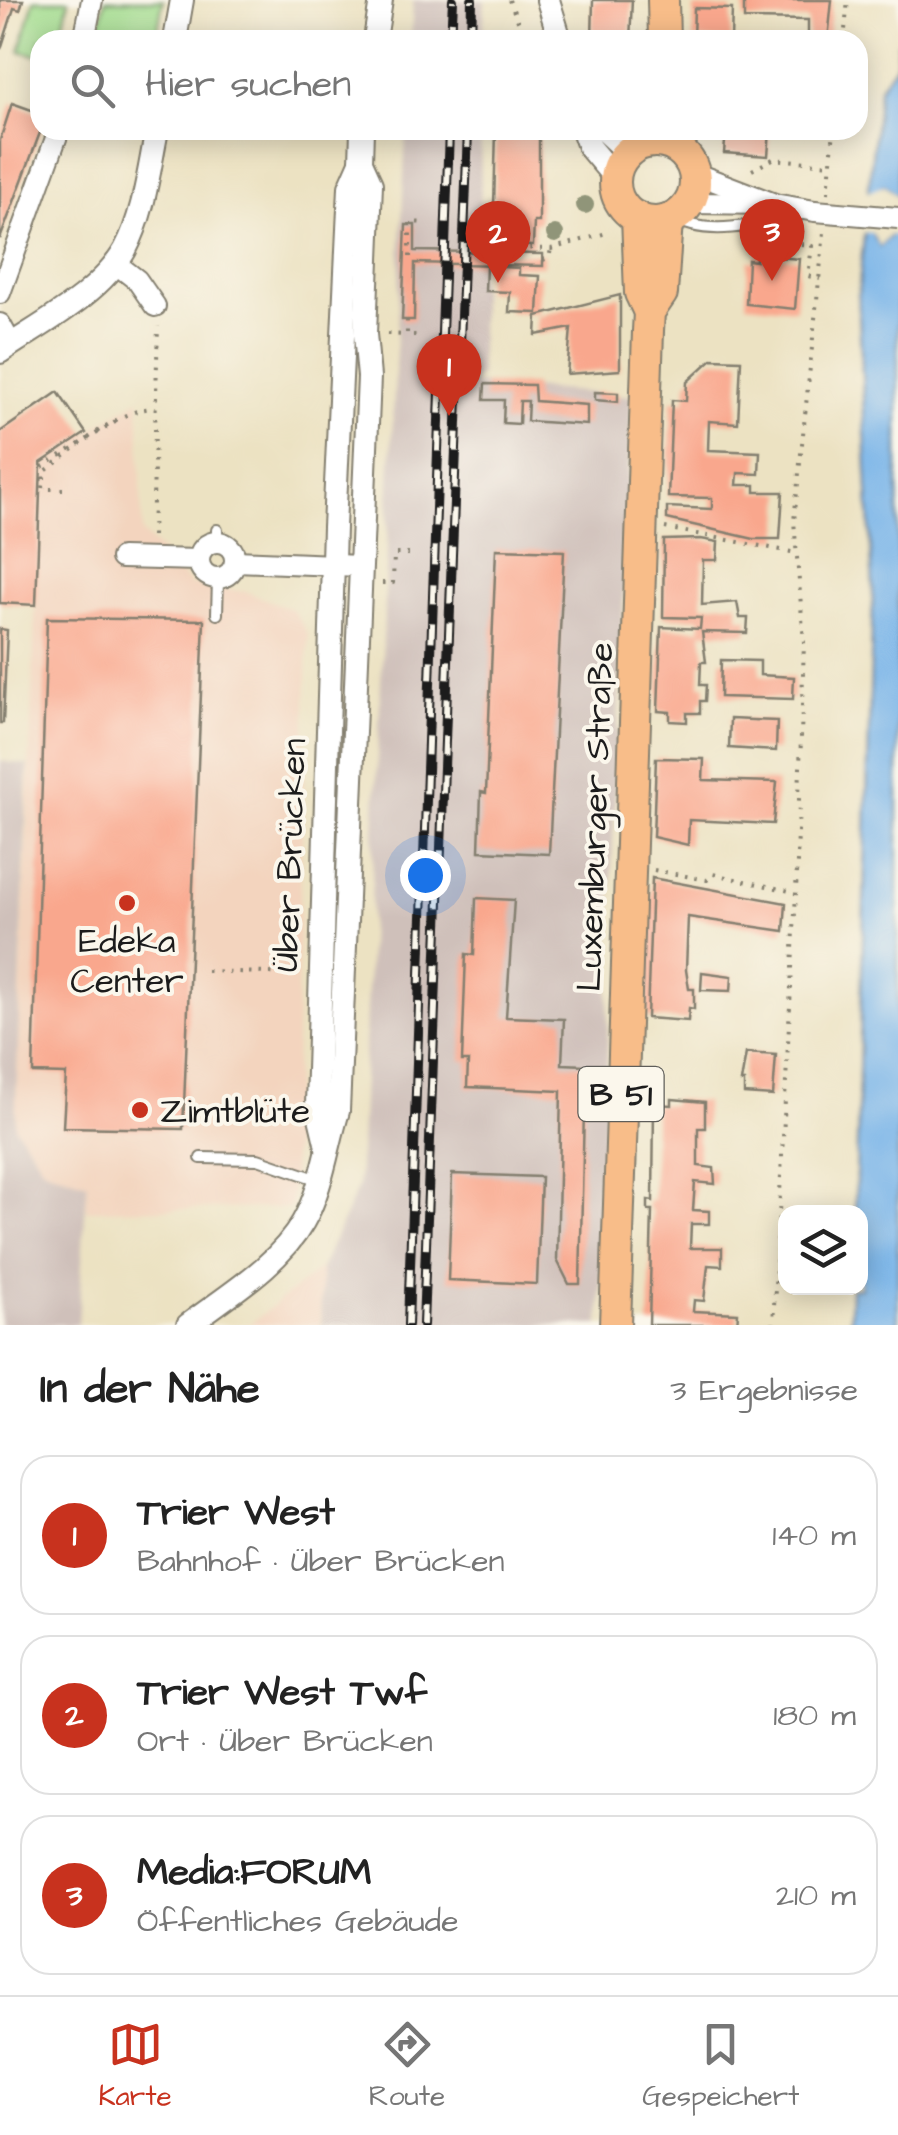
<!DOCTYPE html>
<html lang="de">
<head>
<meta charset="utf-8">
<style>
	:root { --surface:#fff; --page:#f2f2f2; --text:#222; --muted:#767676; --line:#e0e0e0; --accent:#c8321e }
	body { margin:0; font-family:"Architects Daughter",sans-serif; background:var(--page); color:var(--text) }
	.controls { position:absolute; right:30px; bottom:30px; display:grid; overflow:hidden; border-radius:20px; box-shadow:0 5px 25px #0003 }
	.controls button { width:90px; height:90px; display:grid; place-items:center; padding:0; border:0; border-bottom:2px solid var(--line); background:var(--surface); color:var(--text); font:50px sans-serif }
	.you { position:absolute; left:425px; top:875px; width:35px; height:35px; margin:-25px; border:8px solid #fff; border-radius:50%; background:#1a73e8; box-shadow:0 0 0 15px #1a73e833 }
	.badge { display:grid; place-items:center; width:65px; height:65px; border-radius:50%; background:var(--accent); color:#fff; font-size:32px; font-weight:700 }
	.pin { position:absolute; translate:-50% -82px; filter:drop-shadow(0 2px 5px #0008) }
	.pin::after { content:''; position:absolute; top:52px; width:35px; height:30px; background:inherit; clip-path:polygon(0 0,100% 0,50% 100%) }
	.list { margin:0; padding:0; list-style:none }
	h2 { display:flex; justify-content:space-between; align-items:center; height:130px; margin:0; padding:0 40px; font-size:42px }
	h2 small { font-size:32px; font-weight:400; color:var(--muted) }
	.list li { display:grid; grid-template-columns:65px 1fr auto; gap:30px; align-items:center; box-sizing:border-box; height:160px; margin:0 20px 20px; padding:0 20px; border:2px solid var(--line); border-radius:30px }
	.list b { display:block; font-size:38px; white-space:nowrap }
	.list p { margin:0; font-size:32px; white-space:nowrap; color:var(--muted) }
	.list em { font-size:32px; font-style:normal; color:var(--muted) }
	.icon { flex:none; width:55px; height:55px; fill:none; stroke:currentColor; stroke-width:2; stroke-linecap:round; stroke-linejoin:round }
	.map { position:relative; flex:none; width:898px; height:1325px; overflow:hidden }
	.search { position:absolute; background:var(--surface); box-shadow:0 5px 25px #0003; left:30px; right:30px; top:30px; height:110px; display:flex; align-items:center; gap:25px; box-sizing:border-box; padding:0 35px; border-radius:30px; color:var(--muted); font-size:38px }
	.sheet { height:670px; background:var(--surface) }
	nav { display:flex; justify-content:space-around; align-items:center; box-sizing:border-box; height:140px; border-top:2px solid var(--line); background:var(--surface); font-size:28px; color:var(--muted) }
	nav a { display:grid; justify-items:center; gap:5px }
	nav .on { color:var(--accent) }
	.map>svg:first-child { display:block }
	.built { fill:#f3d4be }
	.industrial { fill:#cfc0ba }
	.green { fill:#a2dc8e; stroke:#5f7c55; stroke-width:2.5 }
	.water { fill:#76b2e8; stroke:#496782; stroke-width:2.5; fill-rule:evenodd }
	.pier { fill:#ece2c2 }
	.building { fill:#f9a78d }
	.lines { fill:none; stroke-linecap:round; stroke-linejoin:round }
	.service-casing { stroke:#847f6f; stroke-width:14 }
	.minor-casing { stroke:#847f6f; stroke-width:24 }
	.tertiary-casing { stroke:#847f6f; stroke-width:26 }
	.primary-casing { stroke:#847f6f; stroke-width:34 }
	.path { stroke:#847f6f; stroke-width:4; stroke-dasharray:2.5 8; stroke-linecap:butt }
	.service { stroke:#fff; stroke-width:10 }
	.minor { stroke:#fff; stroke-width:20 }
	.tertiary { stroke:#fff; stroke-width:22 }
	.primary { stroke:#f8bd89; stroke-width:30 }
	.rail-casing { stroke:#1c1c1c; stroke-width:10 }
	.rail { stroke:#fbf7ec; stroke-width:6; stroke-dasharray:19; stroke-linecap:butt }
	.minor-bridge-casing { stroke:#847f6f; stroke-width:24; stroke-linecap:butt }
	.path-bridge { stroke:#847f6f; stroke-width:4; stroke-dasharray:2.5 8; stroke-linecap:butt }
	.minor-bridge { stroke:#fff; stroke-width:20 }
	.tree { fill:#909579 }
	.poi-dot { fill:#c8321e; stroke:#fbf7ec; stroke-width:4 }
	.labels { text-anchor:middle; stroke-width:8; stroke-linejoin:round; paint-order:stroke }
	.shield { fill:#fbf7ec; stroke:#5f5e5a; stroke-width:2.5 }
	.shield-label { font-size:32px; font-weight:bold; fill:#1c1c1c }
	.street-label { font-size:35px; fill:#1c1c1c; stroke:#fbf7ec }
	.poi-label { font-size:35px; fill:#1c1c1c; stroke:#fbf7ec }
</style>
</head>
<body>
<div class="map">
<svg width="898" height="1325" viewBox="0 0 898 1325">
	<rect width="100%" height="100%" fill="#fbf7ec"/>
	<filter id="ink" filterUnits="userSpaceOnUse"><feTurbulence type="fractalNoise" baseFrequency=".01" numOctaves="2"/><feDisplacementMap in="SourceGraphic" scale="20" xChannelSelector="R" yChannelSelector="G"/><feConvolveMatrix kernelMatrix="1 2 1 2 8 2 1 2 1" color-interpolation-filters="sRGB"/></filter>
	<filter id="wash" filterUnits="userSpaceOnUse"><feTurbulence type="fractalNoise" baseFrequency=".0048" numOctaves="4" result="noise"/><feDisplacementMap in="SourceGraphic" scale="40" xChannelSelector="R" yChannelSelector="G"/><feGaussianBlur stdDeviation="2.25" result="paint"/><feColorMatrix in="noise" values="0 0 0 0 0 0 0 0 0 0 0 0 0 0 0 0 0 1.4 0 .05"/><feComposite in="paint" operator="in"/></filter>
	<g filter="url(#wash)">
		<rect width="100%" height="100%" fill="#ece2c2"/>
		<g class="built">
			<path d="M139,399L142,532L191,585L247,592L293,610L308,635L291,1208L86,1210L87,1183L44,1169L15,1127L41,463Z"/>
			<path d="M321,1268L320,1325H249Z"/>
		</g>
		<g class="industrial">
			<path d="M413,0H485L483,40H411Z"/>
			<path d="M406,130H481L480,375L471,383L632,396L612,867L600,1325H321V1268L358,1187Z"/>
			<path d="M0,761L28,765L15,1127L44,1169L87,1183L78,1325H0Z"/>
		</g>
		<g class="green">
			<path d="M34,0H69L60,40H40V56L20,51Z"/>
			<path d="M105,0H163L156,40H97Z"/>
		</g>
		<path class="water" d="M898,42V1325H850L851,1288H860V1212H855L873,590L858,295L879,88L896,64ZM884,185L897,197L890,236L880,246L872,233L871,195Z"/>
		<path class="pier" d="M884,185L898,197V236L890,235L880,246L872,233L860,232L864,194Z"/>
		<g id="blocks">
			<g class="building">
				<path d="M0,0H23L20,10L14,8L1,49Z"/>
				<path d="M593,0H632L630,40H592Z"/>
				<path d="M744,0H832L828,40H808V20L744,19Z"/>
				<path d="M694,8L732,9L731,40H693Z"/>
				<path d="M12,103L40,113L41,130L0,239V140Z"/>
				<path d="M496,130H539V222H534L533,246L493,245Z"/>
				<path d="M726,130H770L768,156L724,153Z"/>
				<path d="M406,225H415V251L477,252L478,232L488,228L489,253L543,254V266L415,263L414,320H402Z"/>
				<path d="M756,255L799,259L795,309L746,304L748,260L756,261Z"/>
				<path d="M486,266L519,268V275L540,276L538,313L509,312L510,292L485,291Z"/>
				<path d="M620,295V370L567,374L571,328L536,335L537,316Z"/>
				<path d="M712,359L741,360L738,423L709,421L708,450L760,452L759,474L738,473L737,485H755V492H783L780,539H754L667,519V507L712,509V498L668,497L672,400L686,401L687,382Z"/>
				<path d="M485,384L534,385L535,401L587,405V425L527,421L528,401H520L519,424L503,423L504,400H484Z"/>
				<path d="M58,392L86,433L41,463L36,605L0,603V432Z"/>
				<path d="M595,392L618,393V402L595,400Z"/>
				<path d="M701,539L718,542L717,560H703L702,605L737,602L740,618H748L747,633L702,632L706,662H701L700,685H706L705,701H700V713H687V722L670,721V712L658,711L661,627L700,629L701,618L663,617L664,540Z"/>
				<path d="M496,549L564,551L549,854L479,851L481,792L486,793Z"/>
				<path d="M47,618L204,620L183,1129L63,1127L66,1074L33,1073Z"/>
				<path d="M0,629L7,630L3,723H0Z"/>
				<path d="M721,660L760,661V675L794,677L793,699L720,697Z"/>
				<path d="M730,719L777,721L776,751L729,748Z"/>
				<path d="M656,758L704,759L703,780L777,782L773,824L689,820L688,845L653,837Z"/>
				<path d="M652,878L786,903L784,931L688,917L686,970L689,989H694V1009L689,1008L688,1021L647,1018Z"/>
				<path d="M476,898L514,900L506,1017L564,1019L562,1064L585,1065L580,1284H569L557,1260L561,1091L467,1087L468,1061H462L466,954L474,955Z"/>
				<path d="M702,972L732,976L731,991L701,990Z"/>
				<path d="M746,1053L776,1055L773,1096L744,1094V1082H741Z"/>
				<path d="M672,1099L705,1102V1128H698V1166L714,1168L715,1184L695,1182L693,1210L709,1211V1224H691L690,1248H722V1266L708,1265L704,1301L694,1300L693,1311L738,1313L737,1325H649L652,1210H648V1200L653,1201L654,1104L672,1105Z"/>
				<path d="M452,1174L541,1177L537,1284L448,1280Z"/>
			</g>
		</g>
	</g>
	<g filter="url(#ink)">
		<use href="#blocks" fill-opacity="0" stroke="#847f6f" stroke-width="2.5"/>
		<g class="lines">
			<defs>
				<g id="service">
					<path d="M674,217C705,239 765,223 799,215"/>
					<path d="M217,542V530"/>
					<path d="M217,614L218,579"/>
					<path d="M201,1158L258,1159L319,1180"/>
				</g>
				<g id="minor">
					<path d="M84,40L92,0"/>
					<path d="M694,173L772,203"/>
					<path d="M689,203L774,204L815,211"/>
					<path d="M115,263L137,280L155,306"/>
					<path d="M0,293L59,130"/>
					<path d="M0,324L11,344"/>
					<circle cx="217" cy="560" r="18"/>
					<path d="M121,558L199,560"/>
					<path d="M235,561L360,566"/>
				</g>
				<g id="tertiary">
					<path d="M548,0L560,40"/>
					<path d="M175,40L182,0"/>
					<path d="M375,40L381,0"/>
					<path d="M583,130L589,147L615,178"/>
					<path d="M603,130L628,153"/>
					<path d="M0,352C41,324 100,294 125,250C144,215 149,169 157,130"/>
					<path d="M327,1147L317,1105L334,527L350,187L361,162"/>
					<path d="M188,1325C226,1296 279,1265 303,1222C322,1189 327,1147 338,1111L369,377L365,334L371,184L361,162L362,130"/>
				</g>
				<g id="primary">
					<path d="M663,0L664,40"/>
					<circle cx="655" cy="182" r="40"/>
					<path d="M637,217L640,293L649,312"/>
					<path d="M615,1325L648,331L649,312L662,293L667,220"/>
				</g>
			</defs>
			<use href="#service" class="service-casing"/>
			<use href="#minor" class="minor-casing"/>
			<use href="#tertiary" class="tertiary-casing"/>
			<use href="#primary" class="primary-casing"/>
			<g class="path">
				<path d="M509,0L526,40"/>
				<path d="M844,40L848,0"/>
				<path d="M752,170L773,159L830,164"/>
				<path d="M828,193L834,130"/>
				<path d="M478,226H483V238"/>
				<path d="M779,236L782,248L794,254L796,243L812,246L808,276L820,279"/>
				<path d="M477,247L551,249L610,232"/>
				<path d="M410,257V222L426,223"/>
				<path d="M543,260L549,258L551,249"/>
				<path d="M407,320V335H422"/>
				<path d="M387,334L407,335"/>
				<path d="M42,467L117,421"/>
				<path d="M40,479H44L43,489H68"/>
				<path d="M44,479V472C75,450 116,409 155,408"/>
				<path d="M665,528L797,553"/>
				<path d="M152,536L158,326"/>
				<path d="M382,583H393L394,554H414"/>
				<path d="M654,870L707,880L713,874L794,892"/>
				<path d="M207,971L297,974"/>
				<path d="M773,1325L796,893L804,642L794,521L824,232"/>
			</g>
			<use href="#service" class="service"/>
			<use href="#minor" class="minor"/>
			<use href="#tertiary" class="tertiary"/>
			<use href="#primary" class="primary"/>
			<defs>
				<g id="rail">
					<path d="M451,40L453,0"/>
					<path d="M471,40L472,0"/>
					<path d="M408,1325L449,130"/>
					<path d="M423,1325L468,130"/>
				</g>
			</defs>
			<use href="#rail" class="rail-casing"/>
			<use href="#rail" class="rail"/>
			<defs>
				<path id="minor-bridge" d="M815,211L898,218"/>
			</defs>
			<use href="#minor-bridge" class="minor-bridge-casing"/>
			<path class="path-bridge" d="M483,258V238"/>
			<use href="#minor-bridge" class="minor-bridge"/>
		</g>
		<g class="tree">
			<circle cx="585" cy="205" r="9"/>
			<circle cx="555" cy="234" r="9"/>
		</g>
	</g>
	<g class="poi-dot">
		<circle cx="127" cy="903" r="10"/>
		<circle cx="140" cy="1110" r="10"/>
	</g>
	<g class="labels">
		<rect class="shield" x="578.5" y="1067" width="85" height="54" rx="8"/>
		<g class="shield-label">
			<text x="621" y="1105">B 51</text>
		</g>
		<g class="street-label">
			<text transform="translate(594 817) rotate(-88)" y="12">Luxemburger Straße</text>
			<text transform="translate(289 855) rotate(-88)" y="12">Über Brücken</text>
		</g>
		<g class="poi-label">
			<text x="127" y="952">Edeka<tspan x="127" dy="40">Center</tspan></text>
			<text x="160" y="1122" text-anchor="start">Zimtblüte</text>
		</g>
	</g>
</svg>
<div class="controls">
<button><svg class="icon" aria-label="layers" viewBox="0 0 24 24"><path d="M12 4l9 5-9 5-9-5zM3 14l9 5 9-5"/></svg></button>
</div>
<div class="you"></div>
<div class="pin badge" style="left:449px;top:416px">1</div>
<div class="pin badge" style="left:498px;top:283px">2</div>
<div class="pin badge" style="left:772px;top:281px">3</div>
<div class="search"><svg class="icon" aria-label="search" viewBox="0 0 24 24"><circle cx="10" cy="10" r="6"/><path d="M15 15l6 6"/></svg>Hier suchen</div>
</div>
<section class="sheet">
<h2>In der Nähe<small>3 Ergebnisse</small></h2>
<ul class="list">
<li><span class="badge">1</span><div><b>Trier West</b><p>Bahnhof · Über Brücken</p></div><em>140 m</em></li>
<li><span class="badge">2</span><div><b>Trier West Twf</b><p>Ort · Über Brücken</p></div><em>180 m</em></li>
<li><span class="badge">3</span><div><b>Media:FORUM</b><p>Öffentliches Gebäude</p></div><em>210 m</em></li>
</ul>
</section>
<nav>
<a class="on"><svg class="icon" aria-label="map" viewBox="0 0 24 24"><path d="M3 6l6-2 6 2 6-2v14l-6 2-6-2-6 2zM9 4v14M15 6v14"/></svg>Karte</a>
<a><svg class="icon" aria-label="directions" viewBox="0 0 24 24"><path d="M12 3l9 9-9 9-9-9zM9 14v-3h6M13 9l2 2-2 2"/></svg>Route</a>
<a><svg class="icon" aria-label="saved" viewBox="0 0 24 24"><path d="M7 4h10v16l-5-4-5 4z"/></svg>Gespeichert</a>
</nav>
</body>
</html>
